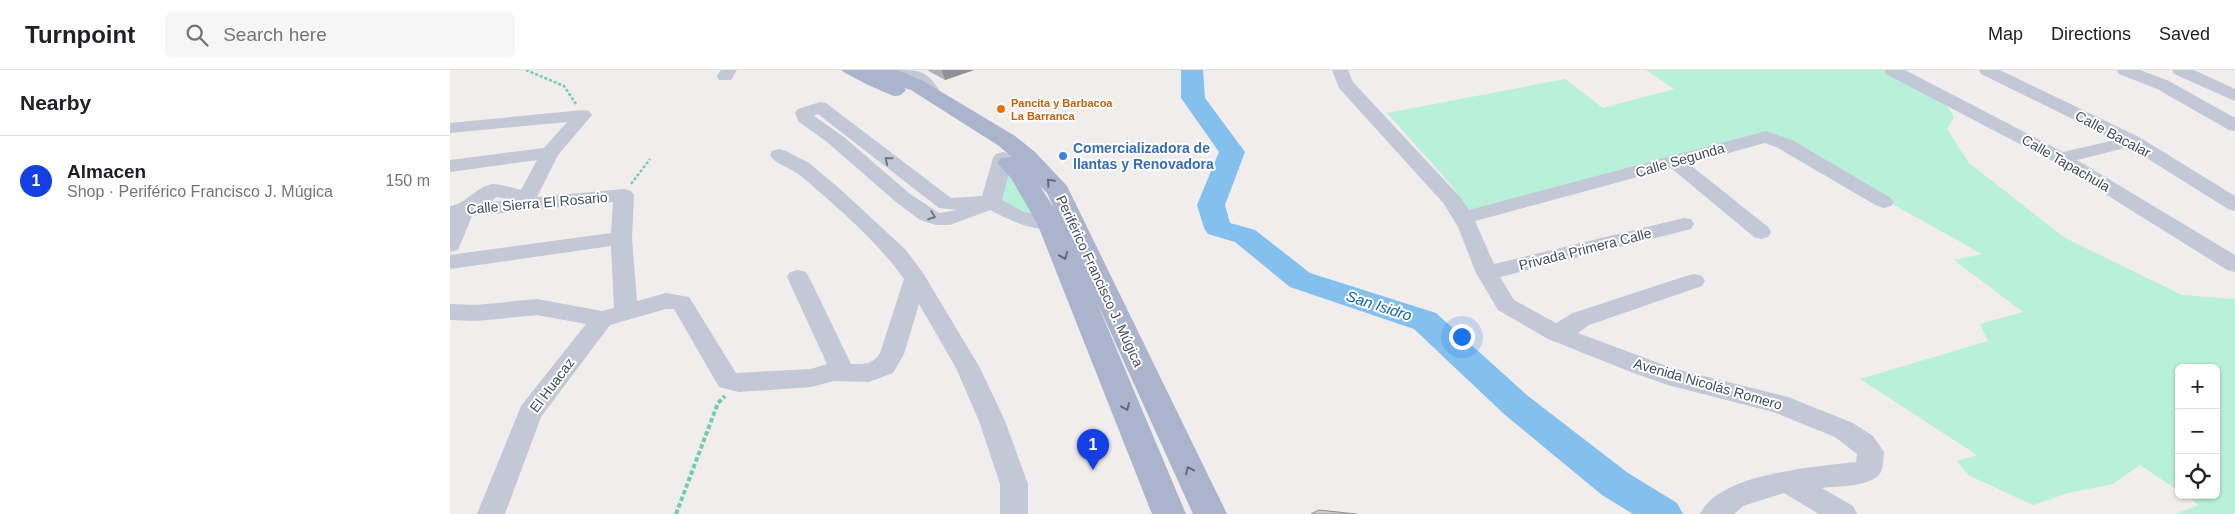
<!DOCTYPE html>
<html lang="en">
<head>
<meta charset="utf-8">
<style>
	:root { --surface:#fff; --page:#f6f6f6; --text:#202124; --muted:#757577; --line:#e0e0e0; --accent:#133fe3 }
	body { margin:0; font-family:Arial,sans-serif; background:var(--page); color:var(--text) }
	.controls { position:absolute; right:15px; bottom:15px; display:grid; overflow:hidden; border-radius:8px; box-shadow:0 1px 4px #0004 }
	.controls button { width:45px; height:45px; display:grid; place-items:center; padding:0; border:0; border-bottom:1px solid var(--line); background:var(--surface); color:var(--text); font:25px sans-serif }
	.you { position:absolute; left:1011px; top:266px; width:18px; height:18px; margin:-12px; border:4px solid #fff; border-radius:50%; background:#1a73e8; box-shadow:0 0 0 8px #1a73e833 }
	.badge { display:grid; place-items:center; width:32px; height:32px; border-radius:50%; background:var(--accent); color:#fff; font-size:16px; font-weight:700 }
	.pin { position:absolute; translate:-50% -41px; filter:drop-shadow(0 1px 2px #0008) }
	.pin::after { content:''; position:absolute; top:26px; width:18px; height:15px; background:inherit; clip-path:polygon(0 0,100% 0,50% 100%) }
	.list { margin:0; padding:0; list-style:none }
	h2 { display:flex; justify-content:space-between; align-items:center; height:65px; margin:0; padding:0 20px; font-size:21px }
	h2 small { font-size:16px; font-weight:400; color:var(--muted) }
	.list li { display:grid; grid-template-columns:32px 1fr auto; gap:15px; align-items:center; box-sizing:border-box; height:90px; padding:0 20px; border-top:1px solid var(--line) }
	.list b { display:block; font-size:19px; white-space:nowrap }
	.list p { margin:0; font-size:16px; white-space:nowrap; color:var(--muted) }
	.list em { font-size:16px; font-style:normal; color:var(--muted) }
	.icon { flex:none; width:28px; height:28px; fill:none; stroke:currentColor; stroke-width:2; stroke-linecap:round; stroke-linejoin:round }
	.map { position:relative; flex:none; width:1785px; height:444px; overflow:hidden }
	header { display:flex; align-items:center; gap:30px; box-sizing:border-box; height:70px; padding:0 25px; background:var(--surface); border-bottom:1px solid var(--line) }
	header strong { font-size:24px }
	nav { display:flex; gap:28px; margin-inline-start:auto; font-size:18px }
	.search { width:350px; height:45px; background:var(--page); display:flex; align-items:center; gap:12px; box-sizing:border-box; padding:0 18px; border-radius:8px; color:var(--muted); font-size:19px }
	main { display:flex }
	aside { flex:1; background:var(--surface) }
	.map>svg:first-child { display:block }
	.green { fill:#b8f0da }
	.lines { fill:none; stroke-linecap:round; stroke-linejoin:round }
	.river { fill:#84c0ee; fill-rule:evenodd }
	.path-far1 { stroke:#6fceb5; stroke-width:2.5; stroke-dasharray:3 2; stroke-linecap:butt }
	.path { stroke:#6fceb5; stroke-width:4; stroke-dasharray:4.5 2.5; stroke-linecap:butt }
	.minor { fill:#c2c8d5; fill-rule:evenodd }
	.major { fill:#abb4cd; fill-rule:evenodd }
	.wall { fill:#afb0b7 }
	.shaded-wall { fill:#8e9095 }
	.building { fill:#cbcdd5; stroke:#8e9095 }
	.oneway { stroke:#707786 }
	.oneway2 { stroke:#636a7d }
	.food-dot { fill:#e8710a; stroke:#fff; stroke-width:2 }
	.shop-dot { fill:#3f7fe0; stroke:#fff; stroke-width:2 }
	.labels { text-anchor:middle; stroke-width:4; stroke-linejoin:round; paint-order:stroke }
	.far-food-label { font-size:11px; font-weight:bold; fill:#c56008; stroke:#fff; text-anchor:start }
	.street-label { font-size:14px; fill:#444b5b; stroke:#fff }
	.shop-label { font-size:14px; font-weight:bold; fill:#366cbe; stroke:#fff; text-anchor:start }
	.water-label { font-size:15px; font-style:italic; fill:#0764aa; stroke:#fff }
</style>
</head>
<body>
<header>
<strong>Turnpoint</strong>
<div class="search"><svg class="icon" aria-label="search" viewBox="0 0 24 24"><circle cx="10" cy="10" r="6"/><path d="M15 15l6 6"/></svg>Search here</div>
<nav><a>Map</a><a>Directions</a><a>Saved</a></nav>
</header>
<main>
<aside>
<h2>Nearby<small></small></h2>
<ul class="list">
<li><span class="badge">1</span><div><b>Almacen</b><p>Shop · Periférico Francisco J. Múgica</p></div><em>150 m</em></li>
</ul>
</aside>
<div class="map">
<svg width="1785" height="444" viewBox="0 0 1785 444">
	<rect width="100%" height="100%" fill="#f0edec"/>
	<g class="green">
		<path d="M1196,0H1433L1494,31L1504,47L1497,59L1519,93L1615,168L1732,225L1785,229V444H1725L1749,435L1735,425H1766V298H1729V421L1690,395L1663,414L1618,423L1583,435L1518,405L1507,391L1527,385L1410,309L1538,271L1530,254L1573,242L1504,190L1532,184L1317,64L1308,63L1020,143L1002,116L937,43L1115,9L1153,38L1224,19Z"/>
		<path d="M555,95L590,149L546,131Z"/>
	</g>
	<g class="lines">
		<path class="river" d="M731,0H753L755,28L795,82L775,135L780,153L805,160L860,203L986,243L1078,326L1178,403L1227,433L1233,444H1183L1152,425L1054,344L964,259L840,217L785,172L758,164L754,158L747,135L769,82L731,28Z"/>
		<g class="path-far1">
			<path d="M76,0L114,16L126,34"/>
			<path d="M181,114L200,89"/>
		</g>
		<path class="path" d="M226,444L268,333L275,326"/>
		<g class="minor">
			<path d="M271,0H287L281,10H269L267,6Z"/>
			<path d="M449,0C474,0 479,3 492,25L489,29H477L469,15Z"/>
			<path d="M882,0H898L903,12L1010,127L1019,140L1316,61L1342,70L1441,128L1444,132L1441,136L1434,138L1427,136L1328,78L1315,73L1239,94L1318,157L1321,162L1318,167L1311,169L1304,167L1221,98L1025,151L1044,194L1234,148L1241,149L1244,154L1241,159L1050,207L1064,230L1106,253L1123,243L1236,206L1244,204L1252,206L1255,211L1252,216L1139,255L1128,263L1222,298L1338,327L1403,353L1423,366L1434,382C1433,389 1434,399 1429,405C1417,417 1388,416 1372,418L1403,436L1407,444H1369L1334,423L1293,436L1284,444H1250C1270,403 1364,397 1406,392L1407,384L1385,367L1323,342L1218,315L1181,302L1098,269L1048,240L1026,203L1008,157L994,134L889,18Z"/>
			<path d="M1434,0H1455L1613,82L1665,70L1531,4L1529,0H1550L1689,67L1785,126V141L1778,139L1679,77L1627,90L1785,185V202L1777,200L1604,92L1436,4Z"/>
			<path d="M1667,0H1690L1719,11L1785,48V61L1779,60L1707,19L1669,4Z"/>
			<path d="M1722,0H1744L1785,19V31L1724,4Z"/>
			<path d="M370,32L376,33L501,128L532,126L543,88L546,84L553,82L560,84L563,88L552,130L574,142L607,148L610,153L607,158C585,163 559,150 540,140L500,155H486L470,150L446,132L377,72L349,52L345,43L348,39ZM368,44L489,138L507,140L489,143L460,124L394,67L364,46Z"/>
			<path d="M133,40L139,41L142,45L108,85L87,127L174,119L181,121L184,125L182,168L187,231L216,223L239,227L286,303L361,299L377,294L337,207L340,202L348,200L356,202L359,207L401,294C414,294 423,295 430,283L454,209C426,170 387,137 351,106C342,98 326,95 320,85L322,81L329,79L336,81L359,93L390,119L456,180L473,203L530,298L555,351L578,414V444H550V414L529,351L506,298L469,234L454,284L443,303L419,312L384,311L361,317L289,322L269,317L224,239H216L160,255L91,347L55,444H27L71,336L136,254L87,245L26,251L0,250V234L26,235L87,229L152,241L164,238L161,176L0,199V185L161,163L163,132L22,146L8,180L0,182V136C16,134 27,116 43,114C51,114 62,118 71,120L87,90L0,102V90L94,78L117,52L0,63V53ZM47,127L62,130L40,132Z"/>
		</g>
		<path class="major" d="M391,0H448L475,12L565,66L585,82L617,116L777,444H743L645,228L736,444H702L587,153L561,108L547,93L551,88L562,87L549,76L461,20L454,18L456,20L452,24C452,25 446,26 445,26C440,26 393,3 391,0ZM590,116L597,123L604,138Z"/>
	</g>
	<path class="wall" d="M477,0H524L495,10Z"/>
	<path class="shaded-wall" d="M492,0H524L495,10Z"/>
	<path class="building" d="M869,440L906,444H861Z"/>
	<defs><path id="oneway-chevron" d="M-2-3.5L2.5 0L-2 3.5" fill="none" stroke-width="1.6" stroke-linecap="round" stroke-linejoin="round" transform="scale(1.25)"/></defs>
	<g class="oneway">
		<use href="#oneway-chevron" transform="translate(438 90) rotate(-141)"/>
		<use href="#oneway-chevron" transform="translate(482 146) rotate(20)"/>
	</g>
	<g class="oneway2">
		<use href="#oneway-chevron" transform="translate(600 112) rotate(-133)"/>
		<use href="#oneway-chevron" transform="translate(614 186) rotate(68)"/>
		<use href="#oneway-chevron" transform="translate(676 337) rotate(68)"/>
		<use href="#oneway-chevron" transform="translate(739 400) rotate(-115)"/>
	</g>
	<circle class="food-dot" cx="551" cy="39" r="5"/>
	<circle class="shop-dot" cx="613" cy="86" r="5"/>
	<g class="labels">
		<g class="far-food-label">
			<text x="561" y="37">Pancita y Barbacoa<tspan x="561" dy="13">La Barranca</tspan></text>
		</g>
		<g class="street-label">
			<text transform="translate(1663 64) rotate(28)" y="5">Calle Bacalar</text>
			<text transform="translate(1230 90) rotate(-16)" y="5">Calle Segunda</text>
			<text transform="translate(1616 93) rotate(30)" y="5">Calle Tapachula</text>
			<text transform="translate(87 133) rotate(-5)" y="5">Calle Sierra El Rosario</text>
			<text transform="translate(1135 179) rotate(-14)" y="5">Privada Primera Calle</text>
			<text transform="translate(650 211) rotate(65)" y="5">Periférico Francisco J. Múgica</text>
			<text transform="translate(1258 314) rotate(16)" y="5">Avenida Nicolás Romero</text>
			<text transform="translate(102 315) rotate(-53)" y="5">El Huacaz</text>
		</g>
		<g class="shop-label">
			<text x="623" y="83">Comercializadora de<tspan x="623" dy="16">llantas y Renovadora</tspan></text>
		</g>
		<g class="water-label">
			<text transform="translate(929 236) rotate(18)" y="5">San Isidro</text>
		</g>
	</g>
</svg>
<div class="controls">
<button>+</button>
<button>−</button>
<button><svg class="icon" aria-label="locate" viewBox="0 0 24 24"><circle cx="12" cy="12" r="6"/><path d="M12 2v4M12 18v4M2 12h4M18 12h4"/></svg></button>
</div>
<div class="you"></div>
<div class="pin badge" style="left:643px;top:400px">1</div>
</div>
</main>
</body>
</html>
